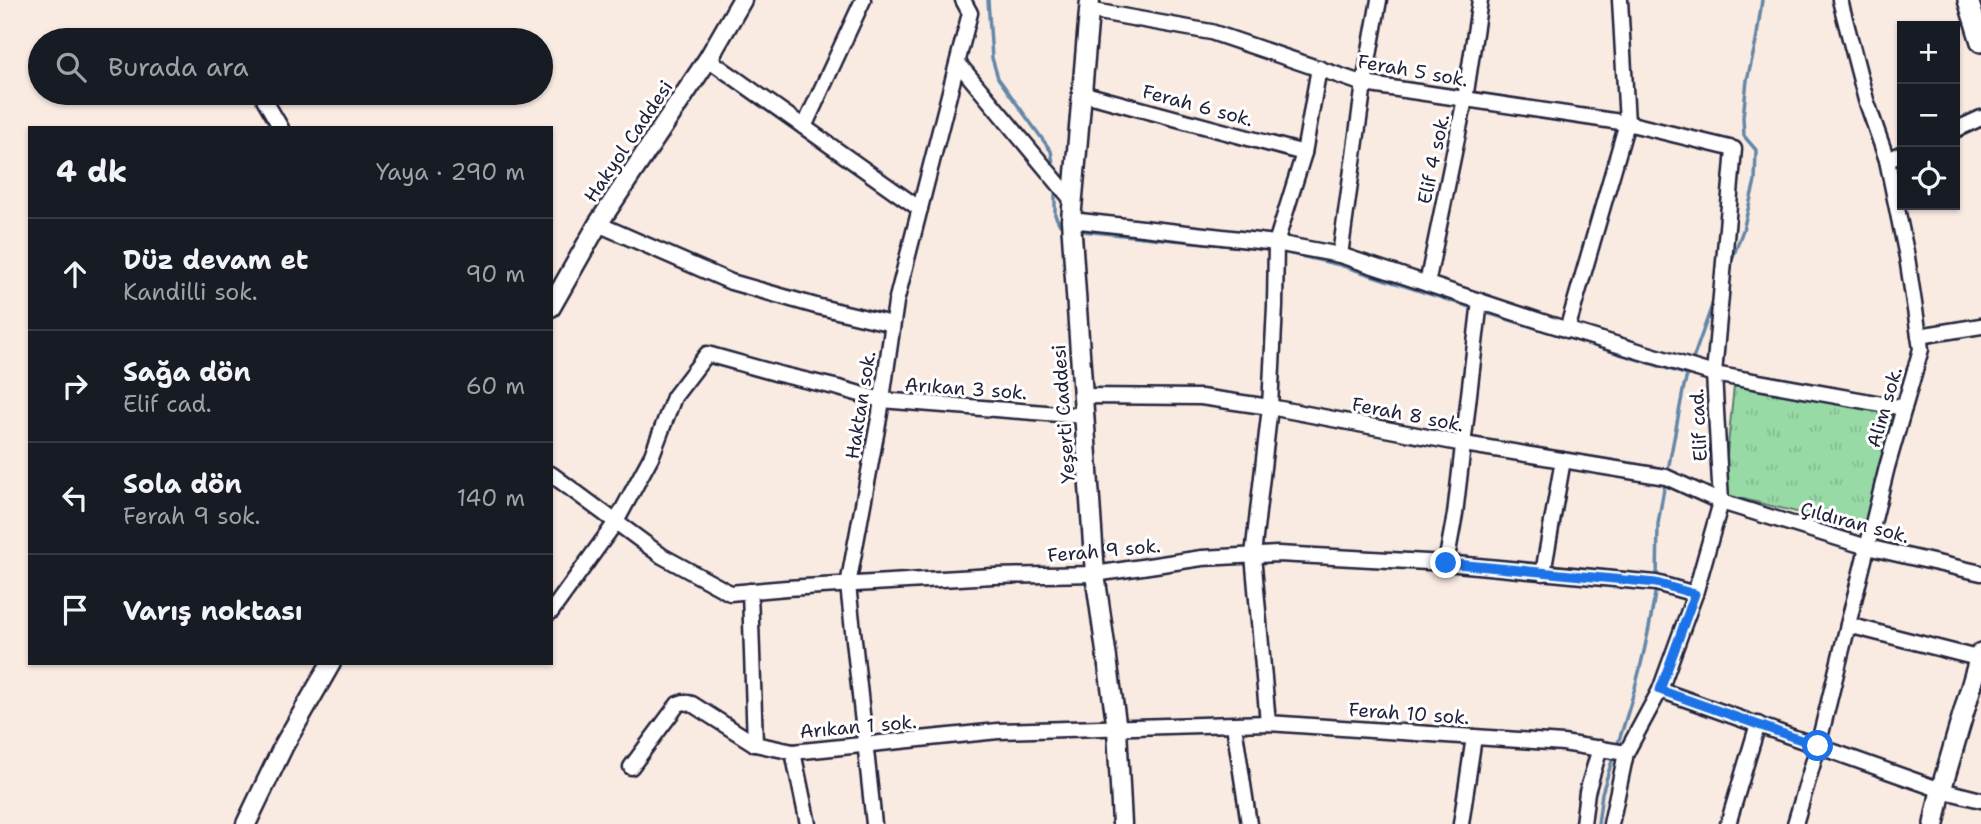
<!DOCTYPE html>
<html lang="tr">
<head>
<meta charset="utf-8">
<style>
	:root { --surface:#171b24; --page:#242831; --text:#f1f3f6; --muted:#9ea1a6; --line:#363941 }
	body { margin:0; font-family:"Shantell Sans",sans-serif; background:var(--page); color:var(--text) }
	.controls { position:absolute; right:21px; top:21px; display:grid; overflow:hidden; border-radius:0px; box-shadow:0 2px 5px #0004 }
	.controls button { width:63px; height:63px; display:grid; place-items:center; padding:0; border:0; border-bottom:2px solid var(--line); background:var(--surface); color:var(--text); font:35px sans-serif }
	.stop { position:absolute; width:21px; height:21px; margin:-16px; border:5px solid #1a73e8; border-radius:50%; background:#fff }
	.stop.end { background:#1a73e8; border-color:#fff; box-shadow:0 2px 7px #0008 }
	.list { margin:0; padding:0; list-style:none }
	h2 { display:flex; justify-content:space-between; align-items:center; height:91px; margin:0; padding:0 28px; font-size:30px }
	h2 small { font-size:23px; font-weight:400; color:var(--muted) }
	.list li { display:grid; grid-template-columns:46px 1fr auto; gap:21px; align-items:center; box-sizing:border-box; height:112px; padding:0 28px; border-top:2px solid var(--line) }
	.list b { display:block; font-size:26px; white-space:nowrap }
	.list p { margin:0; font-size:23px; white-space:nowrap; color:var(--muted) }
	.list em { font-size:23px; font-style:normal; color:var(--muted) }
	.icon { flex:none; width:38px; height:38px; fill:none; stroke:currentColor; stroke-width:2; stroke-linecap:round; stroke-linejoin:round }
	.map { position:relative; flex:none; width:1981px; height:824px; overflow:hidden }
	.search { position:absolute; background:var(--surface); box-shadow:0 2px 5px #0004; left:28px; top:28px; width:525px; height:77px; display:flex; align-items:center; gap:18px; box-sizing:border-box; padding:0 24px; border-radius:38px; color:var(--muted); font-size:26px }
	.panel { position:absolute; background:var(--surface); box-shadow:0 2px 5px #0004; left:28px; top:126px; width:525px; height:539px; border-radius:0px }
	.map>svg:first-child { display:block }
	.park { fill:url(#park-tufts); stroke:#5d7e70; stroke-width:2 }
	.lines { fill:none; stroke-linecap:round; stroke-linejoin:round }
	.stream { stroke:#6487a8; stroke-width:3.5 }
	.minor-casing { stroke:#22223b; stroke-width:19 }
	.tertiary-casing { stroke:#22223b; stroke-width:23 }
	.secondary-casing { stroke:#22223b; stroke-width:24 }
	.minor { stroke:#fff; stroke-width:14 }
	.tertiary { stroke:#fff; stroke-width:18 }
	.secondary { stroke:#fff; stroke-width:19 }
	.route { stroke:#1a73e8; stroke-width:9 }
	.labels { text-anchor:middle; stroke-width:6; stroke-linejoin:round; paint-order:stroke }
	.street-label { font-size:19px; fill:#22223b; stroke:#fff }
</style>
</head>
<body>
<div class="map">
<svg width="1981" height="824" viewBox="0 0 1981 824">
	<defs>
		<pattern id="park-tufts" width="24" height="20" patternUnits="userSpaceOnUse" patternTransform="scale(1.75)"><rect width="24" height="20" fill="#98daa5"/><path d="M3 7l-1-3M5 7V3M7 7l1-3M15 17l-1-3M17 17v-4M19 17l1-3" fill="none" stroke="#83bb8f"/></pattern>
	</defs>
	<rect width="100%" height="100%" fill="#faebe2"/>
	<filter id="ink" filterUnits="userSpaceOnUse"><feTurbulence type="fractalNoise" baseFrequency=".0143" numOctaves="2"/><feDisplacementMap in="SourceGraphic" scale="14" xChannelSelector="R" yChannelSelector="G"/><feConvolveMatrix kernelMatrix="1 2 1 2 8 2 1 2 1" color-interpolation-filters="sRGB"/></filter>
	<g filter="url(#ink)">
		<path class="park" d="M1734,386L1893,412L1866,529L1723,494Z"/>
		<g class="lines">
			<g class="stream">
				<path d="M988,0L992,58L998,78L1051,151L1054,169"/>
				<path d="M1055,194V215L1060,225"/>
				<path d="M1082,231L1265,249"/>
				<path d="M1287,253L1340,265L1473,308"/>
				<path d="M1730,265L1743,230L1755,181L1756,150L1744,136L1743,117L1747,80L1756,42L1762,0"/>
				<path d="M1484,312L1688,375"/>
				<path d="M1692,362L1716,294"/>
				<path d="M1667,475L1684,386L1689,369"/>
				<path d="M1657,579L1658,524L1665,482"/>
				<path d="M1617,746C1635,694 1648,641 1656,587"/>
				<path d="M1598,824L1602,793L1612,761"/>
			</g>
			<defs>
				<g id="minor">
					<path d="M1088,10L1211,32L1364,84L1627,123L1734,149L1714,374L1721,502L1695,594L1660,690L1626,753L1611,824"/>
					<path d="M708,59L920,209"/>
					<path d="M958,63L1072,200"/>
					<path d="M1081,93L1304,153"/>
					<path d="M264,99L281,128"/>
					<path d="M804,127L863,0"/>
					<path d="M1955,130L1981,118"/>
					<path d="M1887,160L1902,153"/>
					<path d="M1071,220L1276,243L1340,255L1549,324L1714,374L1904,408"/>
					<path d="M598,224L731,282L816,306L892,324"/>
					<path d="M1340,255L1364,84L1379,0"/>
					<path d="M1427,284L1465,99L1480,0"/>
					<path d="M1567,330L1627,123L1620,0"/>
					<path d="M1919,336L1981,326"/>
					<path d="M1083,396L1201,397L1270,407L1464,444L1666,477L1721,502L1867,547L1981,573"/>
					<path d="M551,474L662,556L730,593L787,588L993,576L1095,574L1202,558L1278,554L1446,563L1656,583L1695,594"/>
					<path d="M1446,563L1455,514L1480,301"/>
					<path d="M1543,573L1563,460"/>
					<path d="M750,591L755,744L793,752L998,731L1268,723L1563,743L1626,753"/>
					<path d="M551,612L616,522L652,455L674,397L707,354L779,374L839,388L881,400L1084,416"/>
					<path d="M1848,625L1981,659"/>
					<path d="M1660,690L1941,790L1981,800"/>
					<path d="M1268,723L1253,555L1270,407L1275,306L1276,243L1304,153L1319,68"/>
					<path d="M1234,725L1249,824"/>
					<path d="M793,752L808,824"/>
					<path d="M631,767L678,704L684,702L692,704L755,744"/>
					<path d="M874,824L848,585L880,413L896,302L970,13L963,0"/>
					<path d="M1461,824L1474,737"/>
					<path d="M1583,824L1587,792L1600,748"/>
					<path d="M1728,824L1758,724"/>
					<path d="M1795,824L1818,746L1887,467L1921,349L1907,257L1887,160L1866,100L1840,0"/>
				</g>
				<g id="tertiary">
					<path d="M1090,0L1071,220L1095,574L1117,729L1122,824"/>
					<path d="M551,307L598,224L708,59L742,0"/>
					<path d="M246,824L284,745L331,663"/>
				</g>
				<g id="secondary">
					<path d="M1968,0L1981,42"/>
					<path d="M1934,824L1941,790L1981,653"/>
				</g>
			</defs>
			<use href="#minor" class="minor-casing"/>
			<use href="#tertiary" class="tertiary-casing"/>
			<use href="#secondary" class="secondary-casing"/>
			<use href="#minor" class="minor"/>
			<use href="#tertiary" class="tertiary"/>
			<use href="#secondary" class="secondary"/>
		</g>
	</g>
	<g class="lines" filter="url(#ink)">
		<path class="route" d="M1446,563L1656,583L1695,594L1660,690L1818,746"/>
	</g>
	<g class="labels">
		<g class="street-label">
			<text transform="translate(1413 70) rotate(10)" y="7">Ferah 5 sok.</text>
			<text transform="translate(1198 105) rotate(15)" y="7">Ferah 6 sok.</text>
			<text transform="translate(628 141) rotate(-56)" y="7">Hakyol Caddesi</text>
			<text transform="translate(1433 159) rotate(-78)" y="7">Elif 4 sok.</text>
			<text transform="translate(966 388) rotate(4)" y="7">Arıkan 3 sok.</text>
			<text transform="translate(860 405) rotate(-81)" y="7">Haktan sok.</text>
			<text transform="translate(1884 407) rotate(-74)" y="7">Alim sok.</text>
			<text transform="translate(1063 414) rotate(-94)" y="7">Yeşerti Caddesi</text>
			<text transform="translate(1408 414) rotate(11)" y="7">Ferah 8 sok.</text>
			<text transform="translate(1698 425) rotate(-93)" y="7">Elif cad.</text>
			<text transform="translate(1855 522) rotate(15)" y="7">Çıldıran sok.</text>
			<text transform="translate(1104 550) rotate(-5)" y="7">Ferah 9 sok.</text>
			<text transform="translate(1409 713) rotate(4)" y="7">Ferah 10 sok.</text>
			<text transform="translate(858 726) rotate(-5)" y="7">Arıkan 1 sok.</text>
		</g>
	</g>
</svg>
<div class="controls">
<button>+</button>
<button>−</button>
<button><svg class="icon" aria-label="locate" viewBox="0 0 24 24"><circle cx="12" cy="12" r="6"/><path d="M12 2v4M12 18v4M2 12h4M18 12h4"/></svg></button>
</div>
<div class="stop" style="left:1818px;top:746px"></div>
<div class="stop end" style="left:1446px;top:563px"></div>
<div class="search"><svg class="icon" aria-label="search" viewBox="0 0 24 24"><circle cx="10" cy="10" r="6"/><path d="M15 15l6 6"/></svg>Burada ara</div>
<section class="panel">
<h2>4 dk<small>Yaya · 290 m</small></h2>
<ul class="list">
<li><svg class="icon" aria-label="ahead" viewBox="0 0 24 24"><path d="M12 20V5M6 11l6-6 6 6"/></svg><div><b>Düz devam et</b><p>Kandilli sok.</p></div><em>90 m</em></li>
<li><svg class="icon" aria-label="right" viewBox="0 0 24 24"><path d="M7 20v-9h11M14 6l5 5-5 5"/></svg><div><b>Sağa dön</b><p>Elif cad.</p></div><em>60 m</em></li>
<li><svg class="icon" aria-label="left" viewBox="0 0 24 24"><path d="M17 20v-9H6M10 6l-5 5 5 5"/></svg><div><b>Sola dön</b><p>Ferah 9 sok.</p></div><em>140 m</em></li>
<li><svg class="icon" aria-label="arrive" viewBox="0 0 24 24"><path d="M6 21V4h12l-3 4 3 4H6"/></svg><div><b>Varış noktası</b></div></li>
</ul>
</section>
</div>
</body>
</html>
